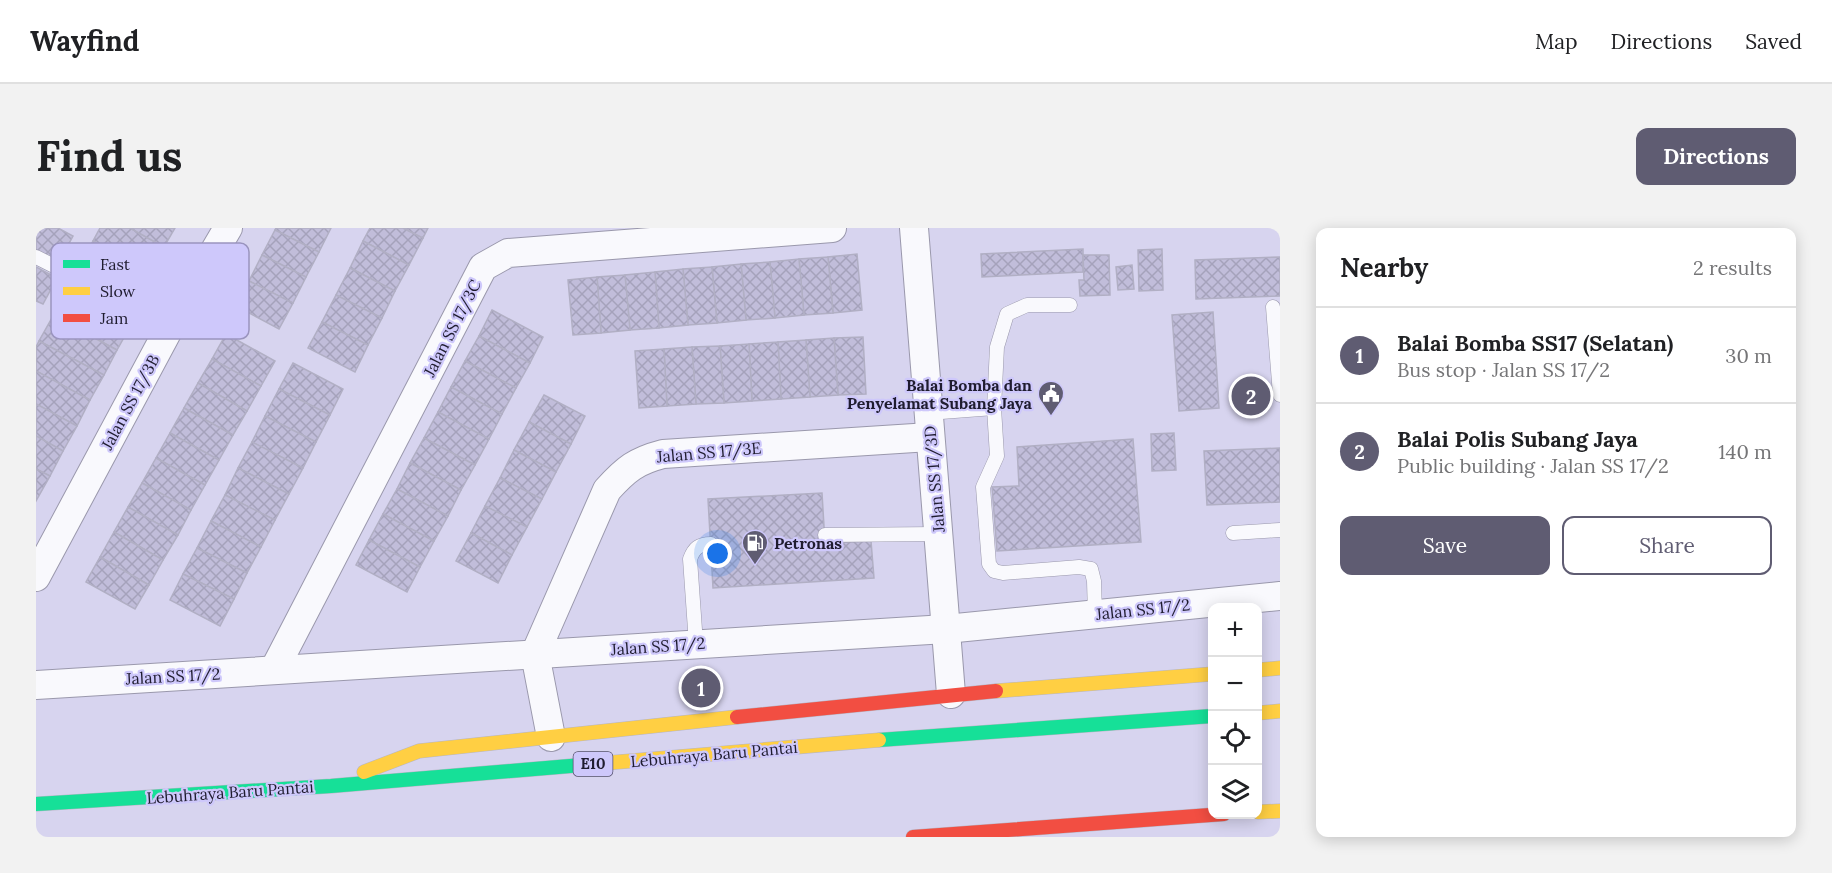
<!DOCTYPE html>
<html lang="en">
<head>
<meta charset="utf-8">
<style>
	:root { --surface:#fff; --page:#f2f2f2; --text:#202124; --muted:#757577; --line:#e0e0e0; --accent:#5f5c72 }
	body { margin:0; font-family:Lora,serif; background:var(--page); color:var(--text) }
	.controls { position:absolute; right:18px; bottom:18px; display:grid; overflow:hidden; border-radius:12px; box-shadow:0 3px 15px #0003 }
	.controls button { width:54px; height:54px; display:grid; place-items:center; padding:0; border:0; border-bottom:2px solid var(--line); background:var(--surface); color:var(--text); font:30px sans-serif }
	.you { position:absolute; left:682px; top:326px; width:21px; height:21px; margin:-15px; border:4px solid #fff; border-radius:50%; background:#1a73e8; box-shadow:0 0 0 9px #1a73e833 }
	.badge { display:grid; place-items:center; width:39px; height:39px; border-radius:50%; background:var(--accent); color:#fff; font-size:20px; font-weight:700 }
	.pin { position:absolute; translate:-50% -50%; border:3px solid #fff; box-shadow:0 2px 6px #0006 }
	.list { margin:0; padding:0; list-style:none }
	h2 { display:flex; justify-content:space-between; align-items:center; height:78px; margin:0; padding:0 24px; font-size:26px }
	h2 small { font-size:20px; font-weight:400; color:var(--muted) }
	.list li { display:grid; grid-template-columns:39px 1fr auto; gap:18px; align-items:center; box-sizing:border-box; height:96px; padding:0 24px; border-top:2px solid var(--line) }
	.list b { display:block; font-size:22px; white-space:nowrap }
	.list p { margin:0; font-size:20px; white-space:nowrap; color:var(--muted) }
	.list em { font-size:20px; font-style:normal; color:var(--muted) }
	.actions { display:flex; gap:12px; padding:18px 24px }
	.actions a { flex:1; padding:14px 0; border:2px solid var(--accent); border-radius:12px; text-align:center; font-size:21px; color:var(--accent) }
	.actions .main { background:var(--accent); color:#fff }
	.icon { flex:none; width:33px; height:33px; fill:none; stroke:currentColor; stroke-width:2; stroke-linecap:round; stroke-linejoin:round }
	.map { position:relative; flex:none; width:1244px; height:609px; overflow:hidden; border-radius:12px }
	header { display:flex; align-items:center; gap:36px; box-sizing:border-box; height:84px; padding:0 30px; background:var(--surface); border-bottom:2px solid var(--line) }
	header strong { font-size:28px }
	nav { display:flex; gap:33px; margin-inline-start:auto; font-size:21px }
	.intro { display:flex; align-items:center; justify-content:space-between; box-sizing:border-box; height:144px; padding:0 36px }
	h1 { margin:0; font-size:42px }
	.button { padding:15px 27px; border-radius:12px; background:var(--accent); color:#fff; font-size:21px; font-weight:700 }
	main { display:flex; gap:36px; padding:0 36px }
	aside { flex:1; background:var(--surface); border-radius:12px; box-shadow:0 3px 15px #0003 }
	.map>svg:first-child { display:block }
	.building { fill:url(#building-cross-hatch); stroke:#b1afc4; stroke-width:1.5 }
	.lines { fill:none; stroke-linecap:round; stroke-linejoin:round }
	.lane-casing { stroke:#9a98ac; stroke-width:15 }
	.street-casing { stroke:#9a98ac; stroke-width:30 }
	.fast-casing { stroke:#b7b6c4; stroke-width:15 }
	.slow-casing { stroke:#b7b6c4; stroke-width:15 }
	.jam-casing { stroke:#b7b6c4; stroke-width:15 }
	.lane { stroke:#f9f9fd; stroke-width:14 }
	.street { stroke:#f9f9fd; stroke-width:28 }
	.fast { stroke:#16e098; stroke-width:14 }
	.slow { stroke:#ffcf43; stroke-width:14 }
	.jam { stroke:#f24e42; stroke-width:14 }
	.labels { text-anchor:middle; stroke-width:4.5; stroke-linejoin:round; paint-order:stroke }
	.shield { fill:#cec8fb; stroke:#54506c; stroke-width:1.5 }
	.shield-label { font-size:15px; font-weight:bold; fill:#1f1c2f }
	.street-label { font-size:16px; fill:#1f1c2f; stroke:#cec8fb }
	.poi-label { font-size:16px; font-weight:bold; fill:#1f1c2f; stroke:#cec8fb; text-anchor:end }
	.key { fill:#cec8fb; stroke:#9a94be; stroke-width:1.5 }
	.key-label { font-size:16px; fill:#1f1c2f }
</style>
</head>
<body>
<header>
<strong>Wayfind</strong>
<nav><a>Map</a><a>Directions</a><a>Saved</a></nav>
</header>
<div class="intro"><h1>Find us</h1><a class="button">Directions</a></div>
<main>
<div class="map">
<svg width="1244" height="609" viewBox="0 0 1244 609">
	<defs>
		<pattern id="building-cross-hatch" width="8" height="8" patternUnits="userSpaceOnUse" patternTransform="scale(1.5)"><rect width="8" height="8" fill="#c1bdda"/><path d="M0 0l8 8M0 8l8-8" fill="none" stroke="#a5a2bb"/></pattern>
	</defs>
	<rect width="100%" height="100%" fill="#d7d4ef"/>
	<g class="building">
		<path d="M0,0H22L37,8L23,34L0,22Z"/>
		<path d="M64,0H94L128,19L115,44L57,13Z"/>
		<path d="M94,0H139L128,19Z"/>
		<path d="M240,0H295L283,24L239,2Z"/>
		<path d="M334,0H367L387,10L373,37L327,13Z"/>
		<path d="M367,0H392L387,10Z"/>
		<path d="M239,2L283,24L270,49L226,27Z"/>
		<path d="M57,13L115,44L101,70L43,39Z"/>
		<path d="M327,13L373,37L359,63L314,40Z"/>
		<path d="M1047,21V44L946,49L945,26Z"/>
		<path d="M1126,21L1127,62L1103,63L1102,22Z"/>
		<path d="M821,26L826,82L797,85L792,29Z"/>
		<path d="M226,27L270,49L257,75L213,53Z"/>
		<path d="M1047,27H1073L1074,67L1044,68L1043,52H1048Z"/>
		<path d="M792,29L797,85L768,87L763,31Z"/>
		<path d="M1244,29V68L1160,71L1159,32Z"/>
		<path d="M763,31L768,87L739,90L734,34Z"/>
		<path d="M734,34L739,90L710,92L705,36Z"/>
		<path d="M705,36L710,92L681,95L676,39Z"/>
		<path d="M1096,37L1098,61L1082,62L1080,39Z"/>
		<path d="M0,39L21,50L7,76L0,73Z"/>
		<path d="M676,39L681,95L652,97L647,41Z"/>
		<path d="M314,40L359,63L346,90L300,67Z"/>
		<path d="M647,41L652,97L623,100L619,44Z"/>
		<path d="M619,44L623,100L594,102L589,47Z"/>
		<path d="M589,47L594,102L565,105L561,49Z"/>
		<path d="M561,49L565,105L537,107L532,52Z"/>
		<path d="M213,53L257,75L243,101L200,78Z"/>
		<path d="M30,62L95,97L81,122L17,88Z"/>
		<path d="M300,67L346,90L332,117L286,94Z"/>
		<path d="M456,82L507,109L494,135L443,108Z"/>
		<path d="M1177,84L1183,180L1143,183L1136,87Z"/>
		<path d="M17,88L81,122L68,147L3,113Z"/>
		<path d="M286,94L332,117L319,144L272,120Z"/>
		<path d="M190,106L239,133L225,158L176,131Z"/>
		<path d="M443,108L494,135L480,160L429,133Z"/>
		<path d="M827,109L830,166L802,167L798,110Z"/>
		<path d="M798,110L802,167L774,169L770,112Z"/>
		<path d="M770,112L774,169L745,171L742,114Z"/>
		<path d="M3,113L68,147L54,172L0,143V119Z"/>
		<path d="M742,114L745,171L716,173L713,116Z"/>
		<path d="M713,116L716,173L688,175L684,118Z"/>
		<path d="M684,118L688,175L660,176L656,119Z"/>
		<path d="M656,119L660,176L631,178L628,121Z"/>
		<path d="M628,121L631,178L603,180L599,123Z"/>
		<path d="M176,131L225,158L211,183L162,155Z"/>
		<path d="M429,133L480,160L466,186L415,159Z"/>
		<path d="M257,135L307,161L294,187L243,161Z"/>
		<path d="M0,143L54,172L41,198L0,176Z"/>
		<path d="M162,155L211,183L197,207L148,180Z"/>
		<path d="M415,159L466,186L453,211L402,184Z"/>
		<path d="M243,161L294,187L280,214L229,188Z"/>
		<path d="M508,167L549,188L535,216L493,194Z"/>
		<path d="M0,176L41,198L27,223L0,208Z"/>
		<path d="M148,180L197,207L183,232L134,205Z"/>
		<path d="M402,184L453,211L439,237L388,210Z"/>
		<path d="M229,188L280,214L267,240L216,214Z"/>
		<path d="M493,194L535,216L520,244L478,222Z"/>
		<path d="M134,205L183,232L169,257L120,230Z"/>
		<path d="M1138,205L1140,242L1116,243L1115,206Z"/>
		<path d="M0,208L27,223L14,248L0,241Z"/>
		<path d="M388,210L439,237L425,262L374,235Z"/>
		<path d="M1097,211L1105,314L961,323L956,259L983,258L981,219Z"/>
		<path d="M216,214L267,240L253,266L202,240Z"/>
		<path d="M1244,220V274L1171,277L1168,223Z"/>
		<path d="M478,222L520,244L506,271L464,250Z"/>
		<path d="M120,230L169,257L155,282L106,255Z"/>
		<path d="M374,235L425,262L412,288L361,261Z"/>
		<path d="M202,240L253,266L239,292L189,267Z"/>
		<path d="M0,241L14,248L0,273Z"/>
		<path d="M464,250L506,271L491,299L449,278Z"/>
		<path d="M106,255L155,282L142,307L92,279Z"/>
		<path d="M361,261L412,288L398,313L347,286Z"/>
		<path d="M786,265L789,315L835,313L838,350L677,360L672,271Z"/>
		<path d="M189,267L239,292L225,319L175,293Z"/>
		<path d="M449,278L491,299L476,327L435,305Z"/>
		<path d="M92,279L142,307L127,332L78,304Z"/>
		<path d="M347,286L398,313L384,339L333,312Z"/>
		<path d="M175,293L225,319L211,345L161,320Z"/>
		<path d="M78,304L127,332L113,357L64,329Z"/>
		<path d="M435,305L476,327L462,355L420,333Z"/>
		<path d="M333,312L384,339L371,364L320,337Z"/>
		<path d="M161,320L211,345L198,371L147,346Z"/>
		<path d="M64,329L113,357L99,381L50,354Z"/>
		<path d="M147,346L198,371L184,398L134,372Z"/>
	</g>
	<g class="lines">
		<defs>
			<g id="lane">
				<path d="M0,29L135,97"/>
				<path d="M1034,77H991L971,86L961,119L958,180L961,228L947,259L953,336L958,343L967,345L1043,339L1055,341L1058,353L1059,386"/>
				<path d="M1237,79L1244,167"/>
				<path d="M892,185L958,180"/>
				<path d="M1197,305L1244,302"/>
				<path d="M789,307L902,306"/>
				<path d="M660,416L654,331C658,320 663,316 675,316"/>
			</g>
			<g id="street">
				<path d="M878,0L915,466"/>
				<path d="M0,349L135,97L192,0"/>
				<path d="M238,442L447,39L472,25L796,0"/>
				<path d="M0,457L910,401L1244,368"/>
				<path d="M515,509L499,426L571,262C590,241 600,233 627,226L894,209"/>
			</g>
			<g id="fast">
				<path d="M843,512L1176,488"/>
				<path d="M0,576L295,558L546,537"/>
			</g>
			<g id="slow">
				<path d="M1222,442L1244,440"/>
				<path d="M960,463L1176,446"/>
				<path d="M1222,485L1244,483"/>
				<path d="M546,537L843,512"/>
				<path d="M328,544L383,523L701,489"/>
				<path d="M1222,584L1244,583"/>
			</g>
			<g id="jam">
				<path d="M701,489L960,463"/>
				<path d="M877,609L1188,586"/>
			</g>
		</defs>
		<use href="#lane" class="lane-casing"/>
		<use href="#street" class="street-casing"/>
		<use href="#fast" class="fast-casing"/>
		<use href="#slow" class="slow-casing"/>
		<use href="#jam" class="jam-casing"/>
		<use href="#lane" class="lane"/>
		<use href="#street" class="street"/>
		<use href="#fast" class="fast"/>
		<use href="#slow" class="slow"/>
		<use href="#jam" class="jam"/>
	</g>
	<defs>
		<symbol id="civic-pin" viewBox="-11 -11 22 30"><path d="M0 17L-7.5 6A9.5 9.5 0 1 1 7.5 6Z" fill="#5f5c72" stroke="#cec8fb"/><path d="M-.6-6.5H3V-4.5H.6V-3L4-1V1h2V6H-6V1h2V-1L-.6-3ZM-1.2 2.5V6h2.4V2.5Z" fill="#fff"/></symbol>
		<symbol id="fuel-pin" viewBox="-11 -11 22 30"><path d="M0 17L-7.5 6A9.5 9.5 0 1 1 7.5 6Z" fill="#5f5c72" stroke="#cec8fb"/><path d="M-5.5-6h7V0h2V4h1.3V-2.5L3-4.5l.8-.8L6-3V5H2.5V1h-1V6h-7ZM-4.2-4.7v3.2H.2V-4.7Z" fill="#fff"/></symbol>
	</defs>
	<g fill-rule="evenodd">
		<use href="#civic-pin" x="1000" y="151" width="30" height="40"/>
		<use href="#fuel-pin" x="704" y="300" width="30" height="40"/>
	</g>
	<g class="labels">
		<rect class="shield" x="537.5" y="524" width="39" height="24" rx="4.5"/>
		<g class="shield-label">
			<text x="557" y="541">E10</text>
		</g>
		<g class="street-label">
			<text transform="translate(416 100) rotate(-63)" y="6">Jalan SS 17/3C</text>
			<text transform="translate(94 174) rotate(-62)" y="6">Jalan SS 17/3B</text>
			<text transform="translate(673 224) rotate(-5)" y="6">Jalan SS 17/3E</text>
			<text transform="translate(898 251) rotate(-95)" y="6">Jalan SS 17/3D</text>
			<text transform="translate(1107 381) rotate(-6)" y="6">Jalan SS 17/2</text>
			<text transform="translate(622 418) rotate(-4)" y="6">Jalan SS 17/2</text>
			<text transform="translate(137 448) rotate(-3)" y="6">Jalan SS 17/2</text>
			<text transform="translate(678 526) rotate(-5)" y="6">Lebuhraya Baru Pantai</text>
			<text transform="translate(194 564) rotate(-4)" y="6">Lebuhraya Baru Pantai</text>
		</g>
		<g class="poi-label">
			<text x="996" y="163">Balai Bomba dan<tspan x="996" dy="18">Penyelamat Subang Jaya</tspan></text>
			<text x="738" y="321" text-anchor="start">Petronas</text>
		</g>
	</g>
	<rect x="15" y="15" width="198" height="96" rx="9" class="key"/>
	<rect x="27" y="32" width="27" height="8" fill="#16e098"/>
	<rect x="27" y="59" width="27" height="8" fill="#ffcf43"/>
	<rect x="27" y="86" width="27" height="8" fill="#f24e42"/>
	<g class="key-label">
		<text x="64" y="42">Fast</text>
		<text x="64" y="69">Slow</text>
		<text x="64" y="96">Jam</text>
	</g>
</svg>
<div class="controls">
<button>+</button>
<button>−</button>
<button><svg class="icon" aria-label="locate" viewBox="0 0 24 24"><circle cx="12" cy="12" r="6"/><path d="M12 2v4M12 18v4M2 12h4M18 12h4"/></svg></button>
<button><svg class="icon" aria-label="layers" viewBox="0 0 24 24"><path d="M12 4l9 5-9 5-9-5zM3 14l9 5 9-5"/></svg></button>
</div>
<div class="you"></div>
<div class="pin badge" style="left:665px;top:460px">1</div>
<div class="pin badge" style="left:1215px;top:168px">2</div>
</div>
<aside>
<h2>Nearby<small>2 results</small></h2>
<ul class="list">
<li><span class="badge">1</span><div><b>Balai Bomba SS17 (Selatan)</b><p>Bus stop · Jalan SS 17/2</p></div><em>30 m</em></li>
<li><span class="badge">2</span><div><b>Balai Polis Subang Jaya</b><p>Public building · Jalan SS 17/2</p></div><em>140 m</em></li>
</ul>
<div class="actions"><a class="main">Save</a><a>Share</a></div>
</aside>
</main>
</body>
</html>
